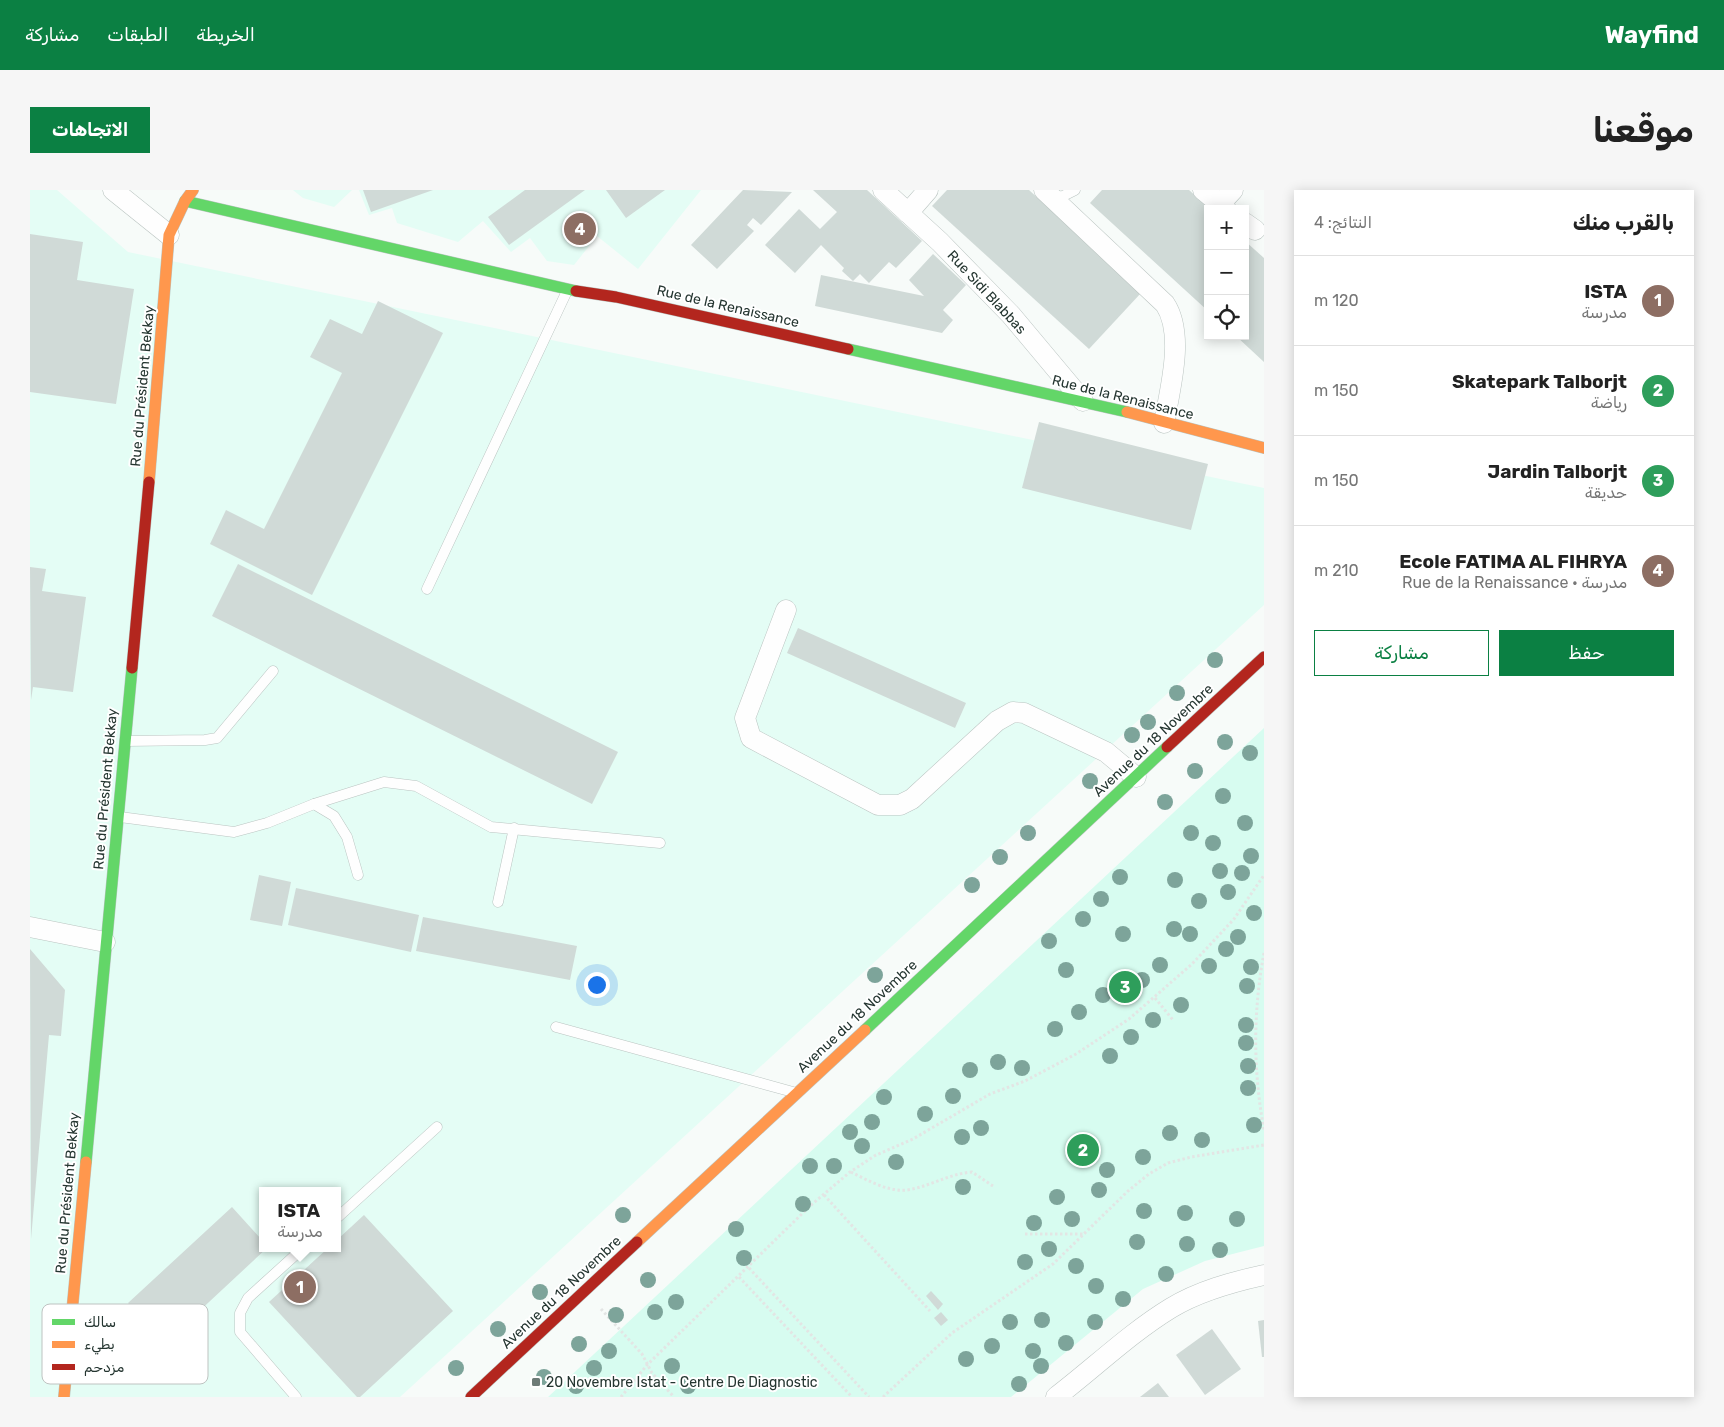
<!DOCTYPE html>
<html lang="ar">
<head>
<meta charset="utf-8">
<style>
	:root { --surface:#fff; --page:#f6f6f6; --text:#222; --muted:#767676; --line:#e0e0e0; --accent:#0b8043 }
	body { margin:0; font-family:Rubik,Cairo,sans-serif; background:var(--page); color:var(--text); direction:rtl }
	.controls { position:absolute; right:15px; top:15px; display:grid; overflow:hidden; border-radius:0px; box-shadow:0 2px 12px #0003 }
	.controls button { width:45px; height:45px; display:grid; place-items:center; padding:0; border:0; border-bottom:1px solid var(--line); background:var(--surface); color:var(--text); font:25px sans-serif }
	.you { position:absolute; left:566px; top:794px; width:18px; height:18px; margin:-12px; border:4px solid #fff; border-radius:50%; background:#1a73e8; box-shadow:0 0 0 8px #1a73e833 }
	.badge { display:grid; place-items:center; width:32px; height:32px; border-radius:50%; background:var(--accent); color:#fff; font-size:16px; font-weight:700 }
	.pin { position:absolute; translate:-50% -50%; border:2px solid #fff; box-shadow:0 1px 5px #0006 }
	.popup { position:absolute; left:229px; top:997px; width:82px; height:65px; box-sizing:border-box; display:grid; place-content:center; border-radius:0px; background:var(--surface); filter:drop-shadow(0 1px 4px #0005); font-size:16px; white-space:nowrap; color:var(--muted) }
	.popup b { font-size:19px; color:var(--text) }
	.popup::after { content:''; position:absolute; left:50%; top:100%; margin-left:-10px; border:10px solid transparent; border-top-color:var(--surface) }
	.list { margin:0; padding:0; list-style:none }
	h2 { display:flex; justify-content:space-between; align-items:center; height:65px; margin:0; padding:0 20px; font-size:21px }
	h2 small { font-size:16px; font-weight:400; color:var(--muted) }
	.list li { display:grid; grid-template-columns:32px 1fr auto; gap:15px; align-items:center; box-sizing:border-box; height:90px; padding:0 20px; border-top:1px solid var(--line) }
	.list b { display:block; font-size:19px; white-space:nowrap }
	.list p { margin:0; font-size:16px; white-space:nowrap; color:var(--muted) }
	.list em { font-size:16px; font-style:normal; color:var(--muted) }
	.actions { display:flex; gap:10px; padding:15px 20px }
	.actions a { flex:1; padding:11px 0; border:1px solid var(--accent); border-radius:0px; text-align:center; font-size:18px; color:var(--accent) }
	.actions .main { background:var(--accent); color:#fff }
	.icon { flex:none; width:28px; height:28px; fill:none; stroke:currentColor; stroke-width:2; stroke-linecap:round; stroke-linejoin:round }
	.map { position:relative; flex:none; width:1234px; height:1207px; overflow:hidden; direction:ltr; border-radius:0px }
	header { display:flex; align-items:center; gap:30px; box-sizing:border-box; height:70px; padding:0 25px; background:var(--accent); color:#fff }
	header strong { font-size:24px }
	nav { display:flex; gap:28px; margin-inline-start:auto; font-size:18px }
	.intro { display:flex; align-items:center; justify-content:space-between; box-sizing:border-box; height:120px; padding:0 30px }
	h1 { margin:0; font-size:35px }
	.button { padding:12px 22px; border-radius:0px; background:var(--accent); color:#fff; font-size:18px; font-weight:700 }
	main { display:flex; gap:30px; padding:0 30px }
	aside { flex:1; background:var(--surface); border-radius:0px; box-shadow:0 2px 12px #0003 }
	.map>svg:first-child { display:block }
	.built { fill:#e4fdf5; fill-rule:evenodd }
	.green { fill:#d7fcf0 }
	.building { fill:#d0dad7 }
	.lines { fill:none; stroke-linecap:round; stroke-linejoin:round }
	.lane-casing { stroke:#bac4c1; stroke-width:11 }
	.street-casing { stroke:#bac4c1; stroke-width:21 }
	.fast-casing { stroke:#bac4c1; stroke-width:12 }
	.slow-casing { stroke:#bac4c1; stroke-width:12 }
	.jam-casing { stroke:#bac4c1; stroke-width:12 }
	.path { stroke:#e3e5e4; stroke-width:3; stroke-dasharray:2.5 2.5; stroke-linecap:butt }
	.lane { stroke:#fefefe; stroke-width:10 }
	.street { stroke:#fefefe; stroke-width:20 }
	.fast { stroke:#63d668; stroke-width:11 }
	.slow { stroke:#ff974d; stroke-width:11 }
	.jam { stroke:#b3261e; stroke-width:11 }
	.tree { fill:#7da49a }
	.poi-dot { fill:#6e7b77; stroke:#fff; stroke-width:2 }
	.labels { text-anchor:middle; stroke-width:4; stroke-linejoin:round; paint-order:stroke }
	.street-label { font-size:14px; fill:#253631; stroke:#fff }
	.poi-label { font-size:14px; fill:#253631; stroke:#fff; text-anchor:start }
	.key { fill:#fff; stroke:#bec3c1; stroke-width:1 }
	.key-label { font-size:14px; fill:#253631 }
</style>
</head>
<body>
<header>
<strong>Wayfind</strong>
<nav><a>الخريطة</a><a>الطبقات</a><a>مشاركة</a></nav>
</header>
<div class="intro"><h1>موقعنا</h1><a class="button">الاتجاهات</a></div>
<main>
<aside>
<h2>بالقرب منك<small>النتائج: 4</small></h2>
<ul class="list">
<li><span class="badge" style="background:#8d6e63">1</span><div><b>ISTA</b><p>مدرسة</p></div><em>120 m</em></li>
<li><span class="badge" style="background:#2e9e5b">2</span><div><b>Skatepark Talborjt</b><p>رياضة</p></div><em>150 m</em></li>
<li><span class="badge" style="background:#2e9e5b">3</span><div><b>Jardin Talborjt</b><p>حديقة</p></div><em>150 m</em></li>
<li><span class="badge" style="background:#8d6e63">4</span><div><b>Ecole FATIMA AL FIHRYA</b><p>مدرسة · Rue de la Renaissance</p></div><em>210 m</em></li>
</ul>
<div class="actions"><a class="main">حفظ</a><a>مشاركة</a></div>
</aside>
<div class="map">
<svg width="1234" height="1207" viewBox="0 0 1234 1207">
	<rect width="100%" height="100%" fill="#f7fbf9"/>
	<g class="built">
		<path d="M0,0H27L98,62L1234,298V415L370,1207H0ZM232,1001H308V1058H232Z"/>
		<path d="M263,0H322L304,17L273,8Z"/>
		<path d="M329,0H671L608,79L567,46L544,75L517,71L500,48L481,62L453,31L428,52L367,33L362,18L339,25Z"/>
	</g>
	<path class="green" d="M1234,538V1056L1175,1071L1113,1099L981,1207H518Z"/>
	<g class="building">
		<path d="M333,0H403L341,22Z"/>
		<path d="M495,0H555L479,55L458,27Z"/>
		<path d="M576,0H635L596,28Z"/>
		<path d="M713,0L762,2L731,35L723,28L717,35L724,41L687,79L661,55Z"/>
		<path d="M783,0H837L892,51L866,78L859,72L839,93L830,84L823,91L812,81L814,78L791,55L765,83L735,55L769,19L790,39L807,22Z"/>
		<path d="M917,0H999L1111,103L1059,159L902,16Z"/>
		<path d="M1072,0H1159L1180,19H1178V121L1060,13Z"/>
		<path d="M0,44L53,52L47,90L104,99L86,214L0,202Z"/>
		<path d="M1215,51L1234,68V172L1206,146H1215Z"/>
		<path d="M903,64L936,95L913,120L923,130L912,143L785,116L791,85L894,106L879,90Z"/>
		<path d="M348,111L413,143L282,405L180,354L196,320L234,339L312,183L280,167L300,129L332,144Z"/>
		<path d="M1009,232L1178,274L1161,340L992,298Z"/>
		<path d="M208,374L588,562L562,614L182,426Z"/>
		<path d="M0,377L16,379L12,401L56,407L43,502L3,497L1,510Z"/>
		<path d="M768,438L936,513L925,538L757,463Z"/>
		<path d="M229,685L261,692L252,736L220,730Z"/>
		<path d="M266,698L389,725L381,762L258,735Z"/>
		<path d="M393,727L547,756L540,790L386,761Z"/>
		<path d="M0,759L35,800L31,846L19,845L1,1049Z"/>
		<path d="M202,1017L232,1050V1058H237L135,1153L98,1113Z"/>
		<path d="M334,1025L423,1121L330,1207H327L239,1112L298,1058H308V1049Z"/>
		<path d="M901,1101L913,1114L908,1120L896,1106Z"/>
		<path d="M911,1122L918,1130L911,1136L904,1128Z"/>
		<path d="M1234,1130V1167H1232L1228,1131Z"/>
		<path d="M1182,1139L1211,1179L1175,1205L1146,1165Z"/>
		<path d="M1128,1193L1139,1207H1110Z"/>
	</g>
	<g class="lines">
		<defs>
			<g id="lane">
				<path d="M1022,7L1033,6L1045,0"/>
				<path d="M397,399L537,101"/>
				<path d="M95,551L175,550L187,548L243,481"/>
				<path d="M284,614L304,626L317,647L328,685"/>
				<path d="M90,627L204,642L237,633L284,614L354,592L386,596L461,637L630,653"/>
				<path d="M468,712L484,638"/>
				<path d="M526,837L763,902"/>
				<path d="M308,1027L407,937"/>
				<path d="M266,1207L210,1142V1123L218,1108L273,1058"/>
			</g>
			<g id="street">
				<path d="M83,0L139,45"/>
				<path d="M853,0L910,52L981,125L1053,211"/>
				<path d="M1014,0L1135,114C1155,144 1140,199 1134,233"/>
				<path d="M1173,0L1196,19"/>
				<path d="M1190,14L1203,0"/>
				<path d="M878,23L898,0"/>
				<path d="M1215,33L1225,40"/>
				<path d="M756,420L715,528L721,548L848,615H870L882,609L967,531L983,522L994,523L1076,562L1106,587"/>
				<path d="M0,737L75,752"/>
				<path d="M1026,1207C1064,1178 1100,1143 1141,1118C1169,1101 1202,1092 1234,1085"/>
			</g>
			<g id="fast">
				<path d="M155,11L546,101"/>
				<path d="M818,159L1097,222"/>
				<path d="M835,840L1137,557"/>
				<path d="M56,972L102,478"/>
			</g>
			<g id="slow">
				<path d="M1097,222L1234,258"/>
				<path d="M119,292L139,45L155,11L163,0"/>
				<path d="M607,1052L835,840"/>
				<path d="M34,1207L56,972"/>
			</g>
			<g id="jam">
				<path d="M546,101L586,107L818,159"/>
				<path d="M102,478L119,292"/>
				<path d="M1137,557L1234,467"/>
				<path d="M441,1207L607,1052"/>
			</g>
		</defs>
		<use href="#lane" class="lane-casing"/>
		<use href="#street" class="street-casing"/>
		<use href="#fast" class="fast-casing"/>
		<use href="#slow" class="slow-casing"/>
		<use href="#jam" class="jam-casing"/>
		<g class="path">
			<path d="M1234,763C1223,821 1223,881 1234,940"/>
			<path d="M1125,808L1143,830"/>
			<path d="M821,982C837,990 858,1002 877,1000C899,997 918,984 942,982L963,996"/>
			<path d="M794,1005L900,1121"/>
			<path d="M995,1044H1053"/>
			<path d="M719,1078L839,1207"/>
			<path d="M709,1087L822,1207"/>
			<path d="M571,1119L612,1164L622,1183L644,1207"/>
			<path d="M591,1207L617,1175L780,1016L820,982L846,965L883,949L960,904L995,891L1046,864L1099,829L1162,774L1204,729L1234,685"/>
			<path d="M853,1207L922,1143L1023,1074L1098,1001L1119,984L1138,973L1161,967L1234,955"/>
		</g>
		<use href="#lane" class="lane"/>
		<use href="#street" class="street"/>
		<use href="#fast" class="fast"/>
		<use href="#slow" class="slow"/>
		<use href="#jam" class="jam"/>
	</g>
	<g class="tree">
		<circle cx="1185" cy="470" r="8"/>
		<circle cx="1147" cy="503" r="8"/>
		<circle cx="1118" cy="532" r="8"/>
		<circle cx="1102" cy="545" r="8"/>
		<circle cx="1195" cy="552" r="8"/>
		<circle cx="1220" cy="563" r="8"/>
		<circle cx="1165" cy="581" r="8"/>
		<circle cx="1060" cy="591" r="8"/>
		<circle cx="1193" cy="606" r="8"/>
		<circle cx="1135" cy="612" r="8"/>
		<circle cx="1215" cy="633" r="8"/>
		<circle cx="998" cy="643" r="8"/>
		<circle cx="1161" cy="643" r="8"/>
		<circle cx="1183" cy="653" r="8"/>
		<circle cx="1221" cy="666" r="8"/>
		<circle cx="970" cy="667" r="8"/>
		<circle cx="1190" cy="681" r="8"/>
		<circle cx="1212" cy="683" r="8"/>
		<circle cx="1090" cy="687" r="8"/>
		<circle cx="1145" cy="690" r="8"/>
		<circle cx="942" cy="695" r="8"/>
		<circle cx="1198" cy="702" r="8"/>
		<circle cx="1071" cy="709" r="8"/>
		<circle cx="1169" cy="711" r="8"/>
		<circle cx="1224" cy="723" r="8"/>
		<circle cx="1053" cy="729" r="8"/>
		<circle cx="1144" cy="739" r="8"/>
		<circle cx="1093" cy="744" r="8"/>
		<circle cx="1160" cy="744" r="8"/>
		<circle cx="1208" cy="747" r="8"/>
		<circle cx="1019" cy="751" r="8"/>
		<circle cx="1196" cy="759" r="8"/>
		<circle cx="1130" cy="775" r="8"/>
		<circle cx="1179" cy="776" r="8"/>
		<circle cx="1221" cy="777" r="8"/>
		<circle cx="1036" cy="780" r="8"/>
		<circle cx="845" cy="785" r="8"/>
		<circle cx="1112" cy="790" r="8"/>
		<circle cx="1217" cy="796" r="8"/>
		<circle cx="1095" cy="798" r="8"/>
		<circle cx="1073" cy="805" r="8"/>
		<circle cx="1151" cy="815" r="8"/>
		<circle cx="1049" cy="822" r="8"/>
		<circle cx="1123" cy="830" r="8"/>
		<circle cx="1216" cy="835" r="8"/>
		<circle cx="1025" cy="839" r="8"/>
		<circle cx="1101" cy="847" r="8"/>
		<circle cx="1216" cy="853" r="8"/>
		<circle cx="1080" cy="866" r="8"/>
		<circle cx="968" cy="872" r="8"/>
		<circle cx="1218" cy="876" r="8"/>
		<circle cx="992" cy="878" r="8"/>
		<circle cx="940" cy="880" r="8"/>
		<circle cx="1218" cy="898" r="8"/>
		<circle cx="923" cy="906" r="8"/>
		<circle cx="854" cy="907" r="8"/>
		<circle cx="895" cy="924" r="8"/>
		<circle cx="842" cy="932" r="8"/>
		<circle cx="1224" cy="935" r="8"/>
		<circle cx="951" cy="938" r="8"/>
		<circle cx="820" cy="942" r="8"/>
		<circle cx="1140" cy="943" r="8"/>
		<circle cx="932" cy="947" r="8"/>
		<circle cx="1172" cy="950" r="8"/>
		<circle cx="832" cy="956" r="8"/>
		<circle cx="1113" cy="967" r="8"/>
		<circle cx="866" cy="972" r="8"/>
		<circle cx="780" cy="976" r="8"/>
		<circle cx="804" cy="976" r="8"/>
		<circle cx="1077" cy="980" r="8"/>
		<circle cx="933" cy="997" r="8"/>
		<circle cx="1069" cy="1000" r="8"/>
		<circle cx="1027" cy="1007" r="8"/>
		<circle cx="773" cy="1014" r="8"/>
		<circle cx="1114" cy="1021" r="8"/>
		<circle cx="1155" cy="1023" r="8"/>
		<circle cx="593" cy="1025" r="8"/>
		<circle cx="1042" cy="1029" r="8"/>
		<circle cx="1207" cy="1029" r="8"/>
		<circle cx="1004" cy="1033" r="8"/>
		<circle cx="706" cy="1039" r="8"/>
		<circle cx="1107" cy="1052" r="8"/>
		<circle cx="1157" cy="1054" r="8"/>
		<circle cx="1019" cy="1059" r="8"/>
		<circle cx="1190" cy="1060" r="8"/>
		<circle cx="714" cy="1068" r="8"/>
		<circle cx="995" cy="1072" r="8"/>
		<circle cx="1046" cy="1076" r="8"/>
		<circle cx="1136" cy="1084" r="8"/>
		<circle cx="618" cy="1090" r="8"/>
		<circle cx="1066" cy="1096" r="8"/>
		<circle cx="510" cy="1102" r="8"/>
		<circle cx="1093" cy="1109" r="8"/>
		<circle cx="646" cy="1112" r="8"/>
		<circle cx="625" cy="1122" r="8"/>
		<circle cx="586" cy="1125" r="8"/>
		<circle cx="1012" cy="1130" r="8"/>
		<circle cx="980" cy="1132" r="8"/>
		<circle cx="1065" cy="1132" r="8"/>
		<circle cx="468" cy="1139" r="8"/>
		<circle cx="1036" cy="1153" r="8"/>
		<circle cx="549" cy="1154" r="8"/>
		<circle cx="962" cy="1156" r="8"/>
		<circle cx="579" cy="1161" r="8"/>
		<circle cx="1003" cy="1161" r="8"/>
		<circle cx="936" cy="1169" r="8"/>
		<circle cx="642" cy="1176" r="8"/>
		<circle cx="1011" cy="1176" r="8"/>
		<circle cx="426" cy="1178" r="8"/>
		<circle cx="564" cy="1178" r="8"/>
		<circle cx="514" cy="1187" r="8"/>
		<circle cx="989" cy="1194" r="8"/>
		<circle cx="546" cy="1196" r="8"/>
		<circle cx="658" cy="1196" r="8"/>
	</g>
	<rect class="poi-dot" x="501" y="1187" width="10" height="10" rx="2.5"/>
	<g class="labels">
		<g class="street-label">
			<text transform="translate(957 102) rotate(47)" y="5">Rue Sidi Blabbas</text>
			<text transform="translate(698 116) rotate(13)" y="5">Rue de la Renaissance</text>
			<text transform="translate(112 196) rotate(-85)" y="5">Rue du Président Bekkay</text>
			<text transform="translate(1093 207) rotate(14)" y="5">Rue de la Renaissance</text>
			<text transform="translate(1123 550) rotate(-43)" y="5">Avenue du 18 Novembre</text>
			<text transform="translate(75 599) rotate(-85)" y="5">Rue du Président Bekkay</text>
			<text transform="translate(827 826) rotate(-43)" y="5">Avenue du 18 Novembre</text>
			<text transform="translate(37 1003) rotate(-85)" y="5">Rue du Président Bekkay</text>
			<text transform="translate(531 1102) rotate(-43)" y="5">Avenue du 18 Novembre</text>
		</g>
		<g class="poi-label">
			<text x="516" y="1197">20 Novembre Istat - Centre De Diagnostic</text>
		</g>
	</g>
	<rect x="12" y="1114" width="166" height="80" rx="8" class="key"/>
	<rect x="22" y="1129" width="23" height="6" fill="#63d668"/>
	<rect x="22" y="1151" width="23" height="7" fill="#ff974d"/>
	<rect x="22" y="1174" width="23" height="6" fill="#b3261e"/>
	<g class="key-label">
		<text x="54" y="1137">سالك</text>
		<text x="54" y="1159">بطيء</text>
		<text x="54" y="1182">مزدحم</text>
	</g>
</svg>
<div class="controls">
<button>+</button>
<button>−</button>
<button><svg class="icon" aria-label="locate" viewBox="0 0 24 24"><circle cx="12" cy="12" r="6"/><path d="M12 2v4M12 18v4M2 12h4M18 12h4"/></svg></button>
</div>
<div class="you"></div>
<div class="pin badge" style="left:270px;top:1097px;background:#8d6e63">1</div>
<div class="popup"><b>ISTA</b>مدرسة</div>
<div class="pin badge" style="left:1053px;top:960px;background:#2e9e5b">2</div>
<div class="pin badge" style="left:1095px;top:797px;background:#2e9e5b">3</div>
<div class="pin badge" style="left:550px;top:39px;background:#8d6e63">4</div>
</div>
</main>
</body>
</html>
